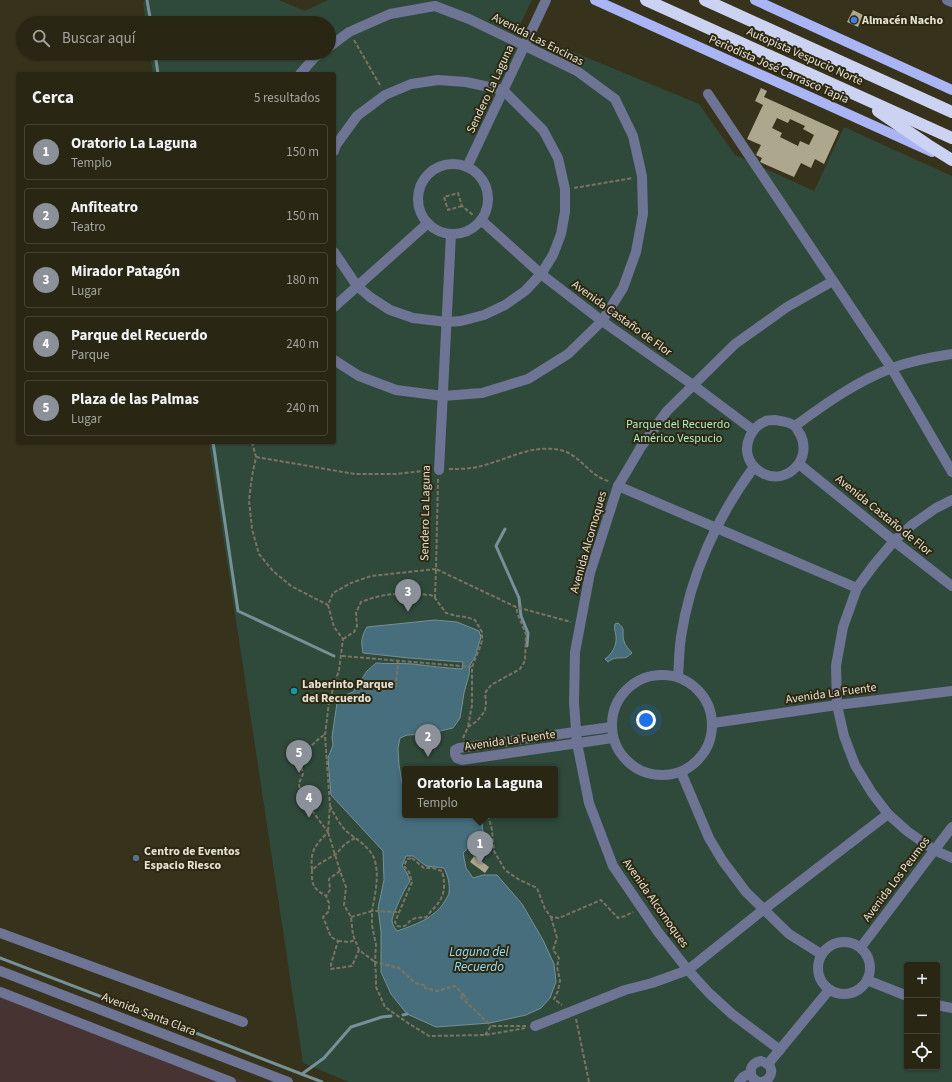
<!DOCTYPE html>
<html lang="es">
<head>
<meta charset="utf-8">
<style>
	:root { --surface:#292614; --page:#312e1d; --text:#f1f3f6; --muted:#a5a5a0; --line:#454334; --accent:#8c9099 }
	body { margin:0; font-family:"Source Sans 3",sans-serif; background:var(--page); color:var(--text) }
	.controls { position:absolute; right:12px; bottom:12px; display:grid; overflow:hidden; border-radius:4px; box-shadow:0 1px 3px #0004 }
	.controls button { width:36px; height:36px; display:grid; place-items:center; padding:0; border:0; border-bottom:1px solid var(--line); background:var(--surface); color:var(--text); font:20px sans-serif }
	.you { position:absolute; left:646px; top:720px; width:14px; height:14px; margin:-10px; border:3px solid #fff; border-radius:50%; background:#1a73e8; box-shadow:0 0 0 6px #1a73e833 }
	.badge { display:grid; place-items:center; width:26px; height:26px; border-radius:50%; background:var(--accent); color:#fff; font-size:13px; font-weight:700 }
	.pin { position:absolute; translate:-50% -33px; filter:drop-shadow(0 1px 2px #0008) }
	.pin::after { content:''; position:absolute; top:21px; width:14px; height:12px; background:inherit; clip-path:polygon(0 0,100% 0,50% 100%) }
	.popup { position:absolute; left:402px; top:766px; width:156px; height:52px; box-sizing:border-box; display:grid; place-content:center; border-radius:4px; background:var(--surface); filter:drop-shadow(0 1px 3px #0005); font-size:13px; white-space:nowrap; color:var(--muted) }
	.popup b { font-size:15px; color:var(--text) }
	.popup::after { content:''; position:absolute; left:50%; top:100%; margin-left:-8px; border:8px solid transparent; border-top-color:var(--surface) }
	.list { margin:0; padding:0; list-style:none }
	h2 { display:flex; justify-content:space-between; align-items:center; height:52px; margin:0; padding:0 16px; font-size:17px }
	h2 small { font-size:13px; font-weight:400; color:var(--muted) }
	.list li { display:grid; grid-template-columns:26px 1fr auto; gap:12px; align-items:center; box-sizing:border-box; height:56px; margin:0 8px 8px; padding:0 8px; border:1px solid var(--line); border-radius:4px }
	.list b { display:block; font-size:15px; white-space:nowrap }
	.list p { margin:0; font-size:13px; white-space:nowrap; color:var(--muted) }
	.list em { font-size:13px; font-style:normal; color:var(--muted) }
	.icon { flex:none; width:22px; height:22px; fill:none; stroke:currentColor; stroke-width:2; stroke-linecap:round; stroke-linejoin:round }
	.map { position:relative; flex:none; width:952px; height:1082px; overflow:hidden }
	.search { position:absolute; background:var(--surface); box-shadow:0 1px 3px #0004; left:16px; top:16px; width:320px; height:44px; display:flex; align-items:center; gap:10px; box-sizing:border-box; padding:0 14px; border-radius:22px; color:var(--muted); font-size:15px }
	.panel { position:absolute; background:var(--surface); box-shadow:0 1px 3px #0004; left:16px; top:72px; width:320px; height:372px; border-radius:4px }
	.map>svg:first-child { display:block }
	.commercial { fill:#483333 }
	.green { fill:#2f493b; fill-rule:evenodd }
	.water { fill:#476e7d; stroke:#769197; fill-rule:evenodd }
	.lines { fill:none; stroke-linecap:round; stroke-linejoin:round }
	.stream { stroke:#769197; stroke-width:3 }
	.building { fill:#ada78d; fill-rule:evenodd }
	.path { stroke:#7a7562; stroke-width:2; stroke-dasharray:4 2; stroke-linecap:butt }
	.minor { stroke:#6e7494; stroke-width:10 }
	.major { stroke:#aab5f6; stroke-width:10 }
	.highway { stroke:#ccd2f2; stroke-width:12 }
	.shop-dot { fill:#3f7fe0; stroke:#2d2811; stroke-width:1.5 }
	.culture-dot { fill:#0f9aa8; stroke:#2d2811; stroke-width:1.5 }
	.service-dot { fill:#5c6f8a; stroke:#2d2811; stroke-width:1.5 }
	.labels { text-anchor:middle; stroke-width:4; stroke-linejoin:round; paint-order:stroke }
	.poi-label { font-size:12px; font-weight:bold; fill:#e5e2d4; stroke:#2d2811; text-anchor:start }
	.street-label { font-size:12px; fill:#e5e2d4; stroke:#2d2811 }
	.park-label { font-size:12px; fill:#aeecc9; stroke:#2d2811 }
	.water-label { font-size:13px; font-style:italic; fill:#95dcf7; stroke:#2d2811 }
</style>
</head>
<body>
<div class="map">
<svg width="952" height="1082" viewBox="0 0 952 1082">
	<rect width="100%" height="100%" fill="#37321b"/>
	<path class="commercial" d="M0,986L246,1082H0Z"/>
	<g class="green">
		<path d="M145,0H279L305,11L328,0H532L518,29L699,104L735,155L814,191L844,127L952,176V1082H349L303,1063L209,442H334V74H153L150,53H329V23H146L143,3ZM435,620L479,631L481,638L475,657L470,665L469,675L464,693L460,718L427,734L407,735L400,738L398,748L399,765L404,789H405V769H555V815H481L483,832L463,853L466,868L473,878L483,875L526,1015L490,1023L436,1027L407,1014L391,994L381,972V932L378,908L384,880L383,851L363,828L342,808L328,758L333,745L343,696L353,692L367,671L375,663L392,664H411L435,667L463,669V662L409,658L363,653L367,627ZM907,965H937V1067H907Z"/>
		<path d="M406,856H413L426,866L444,868C448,876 450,884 449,893C449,895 446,898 445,901C435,918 415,925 397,932C395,928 392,925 392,920C393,913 405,888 410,881L407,873L402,866Z"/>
	</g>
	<g class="water">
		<path d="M435,620L457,622L479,631L481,637L475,657L470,665L469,675L464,693L460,718L453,728L427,734L407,735L400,738L398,748L399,765L402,783L405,789V815H481L483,832L463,853L466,868L473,878L483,875H497L522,904L543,940L554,964L556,982L550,998L541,1008L526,1015L490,1023L436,1027L407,1014L391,994L381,972V932L378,908L384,880L383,851L331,795L328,758L333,745L332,737L337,703L343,696L353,692L367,671L376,663C388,664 401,663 413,664C429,666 446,668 462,669L463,662L409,658L363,653C361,642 361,637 367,627ZM406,856H413L426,866L444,868C448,876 450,884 449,893C449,895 446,898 445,901C435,918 415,925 397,931C395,928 392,925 392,920C393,913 405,888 410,881L407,873L402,866Z"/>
		<path d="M618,623C627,630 621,633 624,641C625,646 629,649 632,653C624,660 626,657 617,658C614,658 610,660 608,662L605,659C612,654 617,646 616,636C615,630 614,630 615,624Z"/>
	</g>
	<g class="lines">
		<g class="stream">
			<path d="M147,0L151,23"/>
			<path d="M155,53L158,74"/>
			<path d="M213,442L238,611L334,656"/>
			<path d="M505,529L496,546L519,598L521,616L528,633L527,646"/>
			<path d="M0,958L183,1028L322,1082"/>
			<path d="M403,1015L407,1014"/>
			<path d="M302,1074L324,1058L351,1027L382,1017L391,1016"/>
		</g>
	</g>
	<g class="building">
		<path d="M853,10L863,15L858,27L847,22Z"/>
		<path d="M761,88L767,91L764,97L839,131L824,164L815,159L811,168L801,163L794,177L760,162L762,158L756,155L761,145L747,139L763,105L755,101ZM777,118L788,123L790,119L805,126L803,129L814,135L809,145L800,141L798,146L780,137L782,133L772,128Z"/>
		<path d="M474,856L489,867L485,873L470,862Z"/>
	</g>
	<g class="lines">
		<g class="path">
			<path d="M354,40L381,87"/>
			<path d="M574,188L633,178"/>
			<path d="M462,206L448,210L444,197L458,193L462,206L473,215"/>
			<path d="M252,442L256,457L252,476L249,500L252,529L259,554L273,571L291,586L328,605"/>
			<path d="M256,457L355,474H396L431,470"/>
			<path d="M449,469C458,469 468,469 477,467C506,461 533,442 564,451C578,456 586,469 599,477C602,479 606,480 610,482"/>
			<path d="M438,479L436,569L371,576L351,583L333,593L328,605L334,627L343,639L339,670L329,702L325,735L330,806L328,832L340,871L346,887L344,905L351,917L353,935L359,950L375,962L376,975V987L385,1007L408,1023L429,1036L485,1035L526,1028"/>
			<path d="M435,598L436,569L516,607L571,622"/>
			<path d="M343,639L354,632L357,626L356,613L361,602C386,592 404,593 431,595L435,598L446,613L457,616L466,617L475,620L482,632V641L479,650L472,667V705L468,727"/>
			<path d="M342,656L472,667"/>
			<path d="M389,685L396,686L398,661"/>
			<path d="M324,735C314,742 307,750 300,761L303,774L299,783L300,793L310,808L328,832C315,846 310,850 312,870L319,864L336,854L345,844L355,838"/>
			<path d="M463,738L468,727L477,721L485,711L486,702L485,693L491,685L520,669L525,661L526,634L518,615L516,607"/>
			<path d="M330,806C334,814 339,823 345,830C354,838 369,846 374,858C380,875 375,894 372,911L399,912"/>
			<path d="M488,815L492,830L494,851L505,870L518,879L537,888L545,909L551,917L559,918L601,900L618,918L625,916L633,912"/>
			<path d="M412,858L424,868H433L442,871C446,887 445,898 432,910C430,912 428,916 426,917C422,918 417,917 413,919C406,922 409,928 397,926L395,922L412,882L409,872L404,866L407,859Z"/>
			<path d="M312,870C311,885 314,889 326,896"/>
			<path d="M340,871L329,879L330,890L326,896L329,903V911L323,917L331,937L338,941L331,964V969L352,966L359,950"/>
			<path d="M351,917L372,911V925L376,945L375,962L399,968L415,983L426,986L425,988L437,991L455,986L463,994L460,996L491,1026"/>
			<path d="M551,917L557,938L553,950L559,958L557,967L560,980L558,991L554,999L562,1005"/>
			<path d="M338,941L349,942L355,940"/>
			<path d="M463,994L468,1000"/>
			<path d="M576,1019L589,1082"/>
			<path d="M485,1035L491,1026H526"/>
		</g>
		<g class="minor">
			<path d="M947,0L952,2"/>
			<path d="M329,47L349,32L390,14L435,6L469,19L577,71L615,99L633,136L642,176L643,214L636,252L623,288L602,321L568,354L528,379L482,393L443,396L396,390L359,376L334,360"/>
			<path d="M300,74L314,58L321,53"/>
			<path d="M708,94L892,369L952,472"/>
			<path d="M334,151L336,145L357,116L385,95L411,84L438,80L466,82L503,90L543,130L558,158L565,189V212L561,234L553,255L541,274L525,291L505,305L484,315L461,321L447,322L413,318L390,310L370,297L357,286L334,252"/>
			<circle cx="453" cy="199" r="35"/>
			<path d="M467,167L546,0"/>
			<path d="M481,220L541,274L602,321L693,385L753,430"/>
			<path d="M334,307L428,223"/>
			<path d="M775,420C781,421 790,422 795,426C797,428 798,432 800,434C813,458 788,485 764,474C758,471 752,466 749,459C743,445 751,427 766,421C768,420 772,420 775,420Z"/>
			<path d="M795,426C825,404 857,381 892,368C912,361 932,357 952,354"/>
			<path d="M799,464L894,541L952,586"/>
			<path d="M439,470L451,234"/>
			<path d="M618,486L857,588"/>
			<path d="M952,500L936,508L913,524L894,541L873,566L857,588L843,627L836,666L837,705L844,736L855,765L872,793L888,814L907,831L934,850L952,858"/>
			<circle cx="662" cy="725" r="50"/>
			<path d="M678,677C679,664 679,650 681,637C690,576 717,517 754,467"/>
			<path d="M713,723L837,705L952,691"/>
			<path d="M611,727L459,748L455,750V754L457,758L462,760L613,738"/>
			<path d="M681,772L709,838L722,860L746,892L789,934L821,954"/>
			<path d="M0,933L243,1022"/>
			<circle cx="844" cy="968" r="26"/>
			<path d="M861,947L952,827"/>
			<path d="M0,971L288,1082"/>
			<path d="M867,980L907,996"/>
			<path d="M0,992L231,1082"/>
			<path d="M937,1005L952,1008"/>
			<path d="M535,1026L625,990L652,983L688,970L763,910L888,814"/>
			<path d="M780,1050L732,1014L709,993L688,970L658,932L613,866L589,803L577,743L574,703L575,652L590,573L618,486L641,447L667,411L735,344L787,307L833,281"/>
			<path d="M768,1064L829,990"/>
			<path d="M739,1082L743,1077L751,1073"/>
			<path d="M759,1082C747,1078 748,1063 761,1061C774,1064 775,1078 762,1082"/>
		</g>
		<g class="major">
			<path d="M595,0L932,152"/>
			<path d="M755,0L952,90"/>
		</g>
		<g class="highway">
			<path d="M646,0L952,138"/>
			<path d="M705,0L952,112"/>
			<path d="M878,111L928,145L952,160"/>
		</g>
	</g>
	<circle class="shop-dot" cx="854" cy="20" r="4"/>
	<circle class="culture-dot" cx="294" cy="691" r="4"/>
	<circle class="service-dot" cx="136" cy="858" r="4"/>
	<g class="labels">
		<g class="poi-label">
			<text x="862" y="24">Almacén Nacho</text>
			<text x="302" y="688">Laberinto Parque<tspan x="302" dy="14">del Recuerdo</tspan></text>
			<text x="144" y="855">Centro de Eventos<tspan x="144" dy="14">Espacio Riesco</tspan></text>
		</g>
		<g class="street-label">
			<text transform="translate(538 39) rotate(27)" y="4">Avenida Las Encinas</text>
			<text transform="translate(805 56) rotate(24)" y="4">Autopista Vespucio Norte</text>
			<text transform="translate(779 69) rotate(24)" y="4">Periodista José Carrasco Tapia</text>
			<text transform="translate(490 89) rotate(-65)" y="4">Sendero La Laguna</text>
			<text transform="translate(622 318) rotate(36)" y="4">Avenida Castaño de Flor</text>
			<text transform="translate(425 513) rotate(-89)" y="4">Sendero La Laguna</text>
			<text transform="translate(884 515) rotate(39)" y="4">Avenida Castaño de Flor</text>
			<text transform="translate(588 542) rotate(-74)" y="4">Avenida Alcornoques</text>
			<text transform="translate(831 693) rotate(-8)" y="4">Avenida La Fuente</text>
			<text transform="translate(510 740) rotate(-8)" y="4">Avenida La Fuente</text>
			<text transform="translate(896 879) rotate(-53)" y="4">Avenida Los Peumos</text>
			<text transform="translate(656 903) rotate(55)" y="4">Avenida Alcornoques</text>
			<text transform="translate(149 1014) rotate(21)" y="4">Avenida Santa Clara</text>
		</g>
		<g class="park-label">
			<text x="678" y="428">Parque del Recuerdo<tspan x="678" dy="14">Américo Vespucio</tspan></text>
		</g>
		<g class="water-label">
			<text x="479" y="956">Laguna del<tspan x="479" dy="15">Recuerdo</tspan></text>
		</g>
	</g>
</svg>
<div class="controls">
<button>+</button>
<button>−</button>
<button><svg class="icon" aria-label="locate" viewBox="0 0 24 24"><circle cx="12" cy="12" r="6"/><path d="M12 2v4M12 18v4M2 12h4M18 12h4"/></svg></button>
</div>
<div class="you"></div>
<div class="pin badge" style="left:480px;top:864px">1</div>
<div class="popup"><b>Oratorio La Laguna</b>Templo</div>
<div class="pin badge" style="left:428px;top:757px">2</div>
<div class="pin badge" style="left:408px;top:612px">3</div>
<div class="pin badge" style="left:309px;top:818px">4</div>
<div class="pin badge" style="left:299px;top:773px">5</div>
<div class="search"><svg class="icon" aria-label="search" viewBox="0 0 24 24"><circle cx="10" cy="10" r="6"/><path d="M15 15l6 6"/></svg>Buscar aquí</div>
<section class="panel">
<h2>Cerca<small>5 resultados</small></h2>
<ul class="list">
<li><span class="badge">1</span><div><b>Oratorio La Laguna</b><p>Templo</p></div><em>150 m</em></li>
<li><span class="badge">2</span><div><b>Anfiteatro</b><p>Teatro</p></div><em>150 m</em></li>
<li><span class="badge">3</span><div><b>Mirador Patagón</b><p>Lugar</p></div><em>180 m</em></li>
<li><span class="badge">4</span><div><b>Parque del Recuerdo</b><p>Parque</p></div><em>240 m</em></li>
<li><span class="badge">5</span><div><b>Plaza de las Palmas</b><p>Lugar</p></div><em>240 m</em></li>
</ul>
</section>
</div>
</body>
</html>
